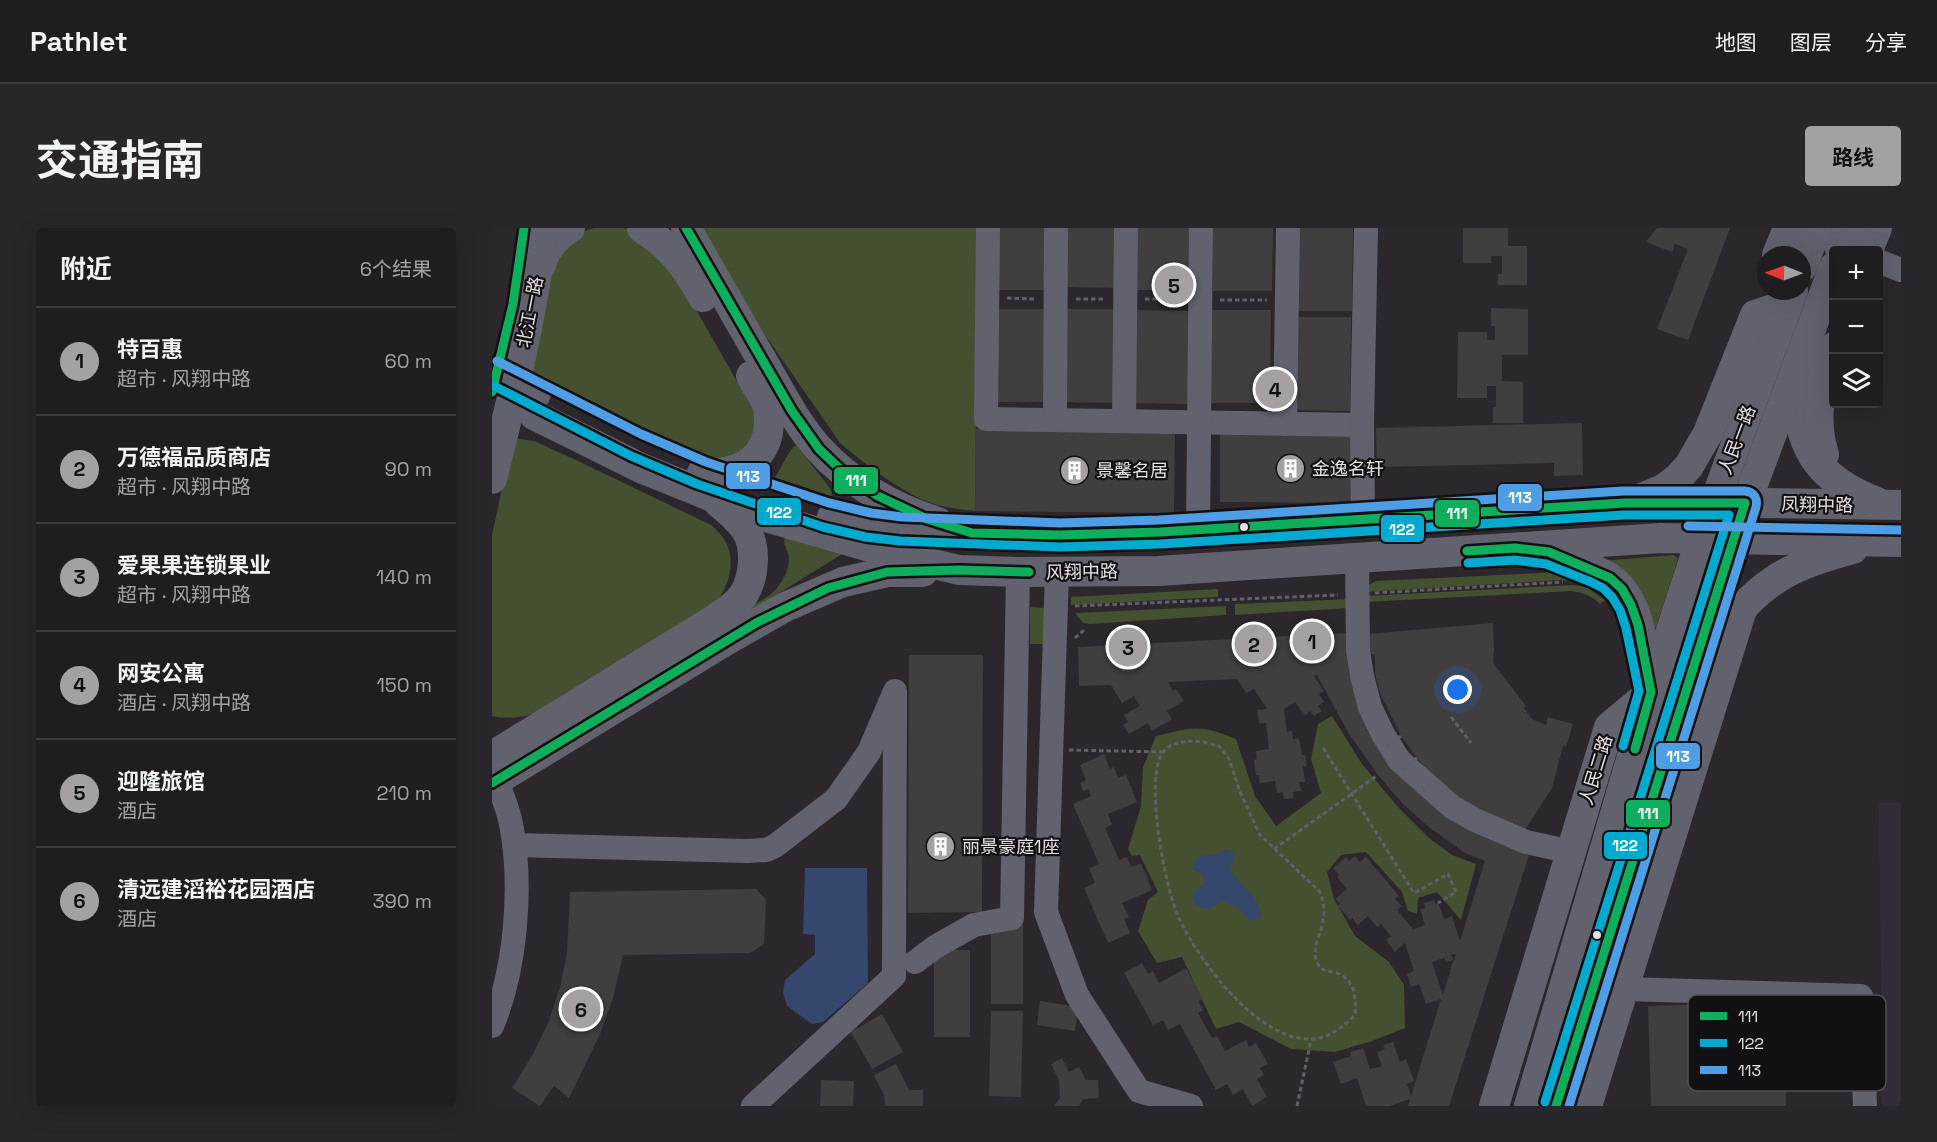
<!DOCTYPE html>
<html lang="zh">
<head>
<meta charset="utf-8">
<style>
	:root { --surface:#201d21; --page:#28262a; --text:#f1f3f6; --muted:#a2a2a5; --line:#3d3b3f; --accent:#a4a0a4 }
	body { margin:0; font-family:"Space Grotesk","Noto Sans SC",sans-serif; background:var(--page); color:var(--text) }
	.controls { position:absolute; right:18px; top:18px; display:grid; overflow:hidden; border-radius:6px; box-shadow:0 6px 24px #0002 }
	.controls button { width:54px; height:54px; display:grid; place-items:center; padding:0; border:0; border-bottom:2px solid var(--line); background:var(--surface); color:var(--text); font:30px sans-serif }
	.compass { position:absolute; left:1265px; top:18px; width:54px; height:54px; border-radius:50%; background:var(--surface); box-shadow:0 6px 24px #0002; rotate:271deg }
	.you { position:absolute; left:966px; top:462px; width:21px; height:21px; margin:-15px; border:4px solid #fff; border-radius:50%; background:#1a73e8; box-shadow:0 0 0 9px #1a73e833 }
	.badge { display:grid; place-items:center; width:39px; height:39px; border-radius:50%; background:var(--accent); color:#111; font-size:20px; font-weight:700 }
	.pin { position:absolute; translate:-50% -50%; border:3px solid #fff; box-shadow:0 2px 6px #0006 }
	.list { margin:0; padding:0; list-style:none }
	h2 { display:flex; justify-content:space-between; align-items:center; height:78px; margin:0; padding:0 24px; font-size:26px }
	h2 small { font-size:20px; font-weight:400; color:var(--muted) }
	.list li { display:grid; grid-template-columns:39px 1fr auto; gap:18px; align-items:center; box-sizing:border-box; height:108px; padding:0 24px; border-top:2px solid var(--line) }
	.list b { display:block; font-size:22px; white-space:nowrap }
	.list p { margin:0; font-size:20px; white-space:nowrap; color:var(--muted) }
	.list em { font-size:20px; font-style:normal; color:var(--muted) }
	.icon { flex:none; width:33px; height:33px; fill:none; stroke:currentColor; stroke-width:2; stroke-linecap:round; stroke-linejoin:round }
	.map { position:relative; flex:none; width:1409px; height:878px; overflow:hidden; border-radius:6px }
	header { display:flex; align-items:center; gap:36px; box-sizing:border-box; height:84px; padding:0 30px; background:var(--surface); border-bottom:2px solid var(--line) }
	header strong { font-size:28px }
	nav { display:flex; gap:33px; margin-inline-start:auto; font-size:21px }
	.intro { display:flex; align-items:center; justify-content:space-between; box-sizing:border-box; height:144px; padding:0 36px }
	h1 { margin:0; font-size:42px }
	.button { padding:15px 27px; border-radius:6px; background:var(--accent); color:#111; font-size:21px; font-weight:700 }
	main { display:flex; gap:36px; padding:0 36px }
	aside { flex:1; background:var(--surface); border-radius:6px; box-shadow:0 6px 24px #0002 }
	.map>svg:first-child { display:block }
	.education { fill:#342b39 }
	.green { fill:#44502f }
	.water { fill:#35476d }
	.building { fill:#413e3f; fill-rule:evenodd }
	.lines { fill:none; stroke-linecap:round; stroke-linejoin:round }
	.path { stroke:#606068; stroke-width:3; stroke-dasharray:4.5 3; stroke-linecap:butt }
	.minor { stroke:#61626d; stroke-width:24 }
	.major { stroke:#61626d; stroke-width:30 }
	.path-bridge { stroke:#606068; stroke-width:3; stroke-dasharray:4.5 3; stroke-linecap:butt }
	.major-bridge { stroke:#61626d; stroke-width:30 }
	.bus-1-casing { stroke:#131013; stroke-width:14 }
	.bus-2-casing { stroke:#131013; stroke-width:14 }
	.bus-3-casing { stroke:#131013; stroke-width:14 }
	.bus-1 { stroke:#0daf5c; stroke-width:9 }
	.bus-2 { stroke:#00a9ce; stroke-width:9 }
	.bus-3 { stroke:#4d9ee5; stroke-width:9 }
	.bus-dot { fill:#e5e1e5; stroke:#131013; stroke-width:2 }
	.labels { text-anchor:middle; stroke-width:4.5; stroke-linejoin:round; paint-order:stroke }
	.street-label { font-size:18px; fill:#e5e1e5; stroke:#131013 }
	.poi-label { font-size:18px; fill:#e5e1e5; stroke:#131013; text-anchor:start }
	.key { fill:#131013; stroke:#524f52; stroke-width:1.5 }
	.key-label { font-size:16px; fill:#e5e1e5 }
	.line-badge { stroke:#131013; stroke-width:2 }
	.badge-label { font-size:16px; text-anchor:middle; font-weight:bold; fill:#fff }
</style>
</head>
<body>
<header>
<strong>Pathlet</strong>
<nav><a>地图</a><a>图层</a><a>分享</a></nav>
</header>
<div class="intro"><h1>交通指南</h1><a class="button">路线</a></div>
<main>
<aside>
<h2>附近<small>6个结果</small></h2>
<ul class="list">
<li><span class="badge">1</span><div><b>特百惠</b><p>超市 · 风翔中路</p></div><em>60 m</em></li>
<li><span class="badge">2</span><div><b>万德福品质商店</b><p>超市 · 风翔中路</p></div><em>90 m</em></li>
<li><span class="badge">3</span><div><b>爱果果连锁果业</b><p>超市 · 风翔中路</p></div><em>140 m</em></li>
<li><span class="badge">4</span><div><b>网安公寓</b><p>酒店 · 凤翔中路</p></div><em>150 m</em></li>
<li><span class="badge">5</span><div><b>迎隆旅馆</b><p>酒店</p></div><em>210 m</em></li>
<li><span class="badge">6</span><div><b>清远建滔裕花园酒店</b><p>酒店</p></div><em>390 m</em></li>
</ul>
</aside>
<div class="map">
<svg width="1409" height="878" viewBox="0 0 1409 878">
	<rect width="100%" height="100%" fill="#2b272c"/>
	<path class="education" d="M1387,575H1409V878H1390Z"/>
	<g class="green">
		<path d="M102,0H133L155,13L177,34L264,187L265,198L257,224L210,237L32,150C40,116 48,62 64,32C72,18 87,3 102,0Z"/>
		<path d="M205,0H486L483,283C465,281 445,279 429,271C400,257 373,236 349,216L215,24Z"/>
		<path d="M21,210L42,213L86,233L219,297C245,317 243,347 226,372L50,483C32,489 19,492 0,488V307Z"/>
		<path d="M304,217L338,260L340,266L337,274L281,260L280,254C287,245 297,221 304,217Z"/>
		<path d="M296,307L355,323L76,496L74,493L278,367C289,357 300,341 296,325C294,319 292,317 292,311Z"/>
		<path d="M1181,327L1185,329V334L1162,405L1109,333Z"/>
		<path d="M1068,344H1085L1109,361L1097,355L1069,352L874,364L877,357L884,353Z"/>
		<path d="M1081,357L1094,359L1113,372L1108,376C1100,367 1090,365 1079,363L874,374V368Z"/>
		<path d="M726,361V369L579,377V369Z"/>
		<path d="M858,371V380L743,387V376Z"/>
		<path d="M734,378V387L598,396L591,395L583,385Z"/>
		<path d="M538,379L552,380V416H538Z"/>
		<path d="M840,488L870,536L906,579L937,610L960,627L984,636L969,692L945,664L926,670L925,686L916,683L910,664L874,624L849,627L835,644L842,671L863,708L897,734L912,757L913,800L880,813L843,824L799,821L747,794L724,801L690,729L665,735L646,703L656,672L666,664L648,627L640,628L636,621L649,578L651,539L664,508C700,499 708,496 744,511L763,568L784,598L829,565L819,531L826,496Z"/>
	</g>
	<g class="water">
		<path d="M734,621L741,624L742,633L738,638C741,656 764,660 769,687L767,691L757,692L747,680L732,673C725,674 720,680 713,681C703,681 697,669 704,662C704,661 711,657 712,656V649L709,645L700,641L704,631L709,628L723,627Z"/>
		<path d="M313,640H375L376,755L331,794L320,796L295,778L291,765L293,752L323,726V707L311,706Z"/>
	</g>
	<g class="building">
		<path d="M500,0H560L559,62H500Z"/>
		<path d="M570,0H630L629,60L570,59Z"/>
		<path d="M641,0H701L700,62H641Z"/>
		<path d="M721,0H781L780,63H721Z"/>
		<path d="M802,0H861L860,83H801Z"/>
		<path d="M971,0H1016V18H1035V57H1006V46H1010V28H999V35H971Z"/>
		<path d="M1165,0H1238L1196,112L1165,101L1196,21L1183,16L1180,24L1154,14Z"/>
		<path d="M999,80L1036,81V127H1010V153L1031,154V195H1001V179H1004V158H995V170H965L966,104H995V112H1003V98H999Z"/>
		<path d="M501,81H560V174H500Z"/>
		<path d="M568,81H628L627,175L567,174Z"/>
		<path d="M638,82L697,83V176L637,175Z"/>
		<path d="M719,82H779L778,175H719Z"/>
		<path d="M799,89H859L858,183L799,182Z"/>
		<path d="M1090,195L1091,247L1062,248V235L885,239L884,200Z"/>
		<path d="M484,201L683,204L682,285L483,283Z"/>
		<path d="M728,206L870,207V275L728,274Z"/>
		<path d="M1001,395L1002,421L1001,435L1034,478L1032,480L1040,491L1054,497L1056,489L1081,496L1074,519L1071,518L1060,560L1031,605L982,582L943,551L925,530L909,508L888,465L883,446V426H878L876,406Z"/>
		<path d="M855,405L857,447L872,481L901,532L1038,624L957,878H916L918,871L898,878H874L865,850L849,856L841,834L859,828L858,824L871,820L878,841L890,838L885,824L893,821L891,817L901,814L908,834L914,831L922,853L915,856L919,868L949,771L934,776L927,756L919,759L915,746L922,743L913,715L903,724L894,712L899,708L889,696L885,699L876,688L866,697L860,690L858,692L846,678L848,676L843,671L855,661L845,649L847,647L841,640L854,629L857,633L863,628L868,634L874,629L907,668L903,671L910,678L905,682L921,701L933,697L928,681L933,680L932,675L942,672L943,676L946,675L952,691L960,688L968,713L993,633L973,625L938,600L911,576L886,547L857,506L825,447L822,448L832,463L827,466L832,474L826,478L830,483L822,488L818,483L813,487L803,474L792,481L795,504L800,503L801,511L807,510L810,527H813L815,538H811L813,554H807L809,563L801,564L802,570L792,571L791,564L785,565L783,553L768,555L767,547H764L762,532L765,531L764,523L777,521L774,495L767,496L765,482L775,481L762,461L754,465L745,451L676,454L681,463L684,461L692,473L675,483L680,491L660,503L656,495L637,506L631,497L636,494L632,487L648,478L642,468L630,475L619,457L587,458L586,419ZM964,726L960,737L951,767L940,734L952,730L954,734L961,732L959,727Z"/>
		<path d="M417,427H491L490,684L416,685Z"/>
		<path d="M612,526L618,541L622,539L626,550L634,547L645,574L616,586L620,597L613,600L627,632L635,629L639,639L649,635L660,662L630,675L637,689L632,691L638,705L616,715L592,660L603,655L597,640L607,636L581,576L599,568L596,561L591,563L588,555L594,552L588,537Z"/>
		<path d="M264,661L274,672L272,716L258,725L131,727L121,770L108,806L77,870L62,858L48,878L20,860L41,826L57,793L68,759L75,726L78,664Z"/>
		<rect x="499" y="696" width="32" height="80"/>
		<rect x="442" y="722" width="36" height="87"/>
		<path d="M650,735L656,746L661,743L667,755L694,740L711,771L706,773L711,782L706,785L720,810L725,808L733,823L754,812L757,819L764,815L776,836L768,840L772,847L765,851L775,869L760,878L751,861L741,867L735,856L724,862L688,796L676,802L671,792L661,797L632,745Z"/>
		<path d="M548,773L586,779L583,803L545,797Z"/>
		<path d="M1291,774L1294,878H1159L1156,778Z"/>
		<path d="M499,783H531L529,869L497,868Z"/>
		<path d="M390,786L411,824L380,841L359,804Z"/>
		<path d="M570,830L577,844L587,839L594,852H606L607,870L591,871L587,878H562L568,870L567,852L559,836Z"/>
		<path d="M404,836L417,862H431V878H393L392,867L382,847Z"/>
		<path d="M329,852L362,853L361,878H328Z"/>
	</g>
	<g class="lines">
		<g class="path">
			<path d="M515,70L544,71"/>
			<path d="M584,71H613"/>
			<path d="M653,71H688"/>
			<path d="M728,72H775"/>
			<path d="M883,365L1071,354"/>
			<path d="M583,378L846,367"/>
			<path d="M583,410L592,402"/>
			<path d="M959,489L979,515"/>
			<path d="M696,513L711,514L727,518L737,531L748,564L768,607L827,663C843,696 814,716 826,736C831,746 843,742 851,748C864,757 864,773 863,787C851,799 835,812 816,811C764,810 706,732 686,688C673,659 651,547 672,523C679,515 687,515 696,513Z"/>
			<path d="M831,520L922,665L956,646L964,664L946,675"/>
			<path d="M577,522L671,524"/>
			<path d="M782,621L886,547"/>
			<path d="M805,878L819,812"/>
		</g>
		<g class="minor">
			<path d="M496,0L494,191L870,197"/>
			<path d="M1386,33L1409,42"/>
			<path d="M563,192L564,0"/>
			<path d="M632,193L634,0"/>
			<path d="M793,196L796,0"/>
			<path d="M871,292L870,197L874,0"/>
			<path d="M706,302L709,0"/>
			<path d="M865,330L866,422L870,448L878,479L891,506L907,532L960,579L983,592L1034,614L1080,624"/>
			<path d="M565,344L554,684L585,767L647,863L699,878"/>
			<path d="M22,617L255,623L274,622L283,618L344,571L377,524L403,463L402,748L261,878"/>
			<path d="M423,734L443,719L482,697L520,690L526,344"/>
			<path d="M1131,761L1369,768L1373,878"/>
			<path d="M0,798C24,741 30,661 20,601C17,583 11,568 4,552"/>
		</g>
		<g class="major">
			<path d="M150,0C180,19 194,39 211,69"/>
			<path d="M194,0C221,46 247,93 274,139C290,167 305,196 326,220C358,255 401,280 446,294"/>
			<path d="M1348,22L1356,0"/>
			<path d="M1376,22L1385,0"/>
			<path d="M1285,27L1296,0"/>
			<path d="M49,37C53,21 64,9 78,0"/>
			<path d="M1310,39L1325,0"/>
			<path d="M1303,153C1307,217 1321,250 1385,274"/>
			<path d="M42,187L149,240L260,285L420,331L467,342L526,344L666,343L1169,310L1409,314"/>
			<path d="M1332,226C1320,190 1329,153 1342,119"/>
			<path d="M210,245C239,247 269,238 276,205C277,197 278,186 275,177C271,167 264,158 259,148"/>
			<path d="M0,251C21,168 41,85 51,0"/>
			<path d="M1147,271L1171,261L1186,250L1197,238L1216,205L1263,87L1296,76"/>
			<path d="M340,289L377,297L409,301L568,307L752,300L1132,275L1187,274L1409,277"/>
			<path d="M1053,323C1066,325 1080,332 1092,338C1101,341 1110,345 1118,350C1150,373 1152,426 1159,461"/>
			<path d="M1240,392C1275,348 1308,335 1361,321"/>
			<path d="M0,528L223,391C233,384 245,377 252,366C262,349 265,320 254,302C247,292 237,283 227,275"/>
			<path d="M0,555L235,412L293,379L351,354L395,344H431"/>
			<path d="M1002,878L1117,499L1159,464"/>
			<path d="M1037,878L1159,464L1209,310L1301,63"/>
			<path d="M1064,878L1241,310L1342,39"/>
			<path d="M1095,878L1251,378"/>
		</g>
		<g class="path-bridge">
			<path d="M893,519L909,508"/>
			<path d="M911,542L925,530"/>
			<path d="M931,563L943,551"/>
		</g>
		<path class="major-bridge" d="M0,144L44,166"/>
		<defs>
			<g id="bus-1">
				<path d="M194,0L300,183L327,221L348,241L386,268L435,291L480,305L568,307L668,304L1132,275H1253L1064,878"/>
				<path d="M0,164L21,76L32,0"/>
				<path d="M975,323L1023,320L1057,324L1118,350L1130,361L1139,377L1146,397L1159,464L1143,521"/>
				<path d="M0,555L264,395L336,360L395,344L467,342L537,344"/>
			</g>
			<g id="bus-2">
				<path d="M0,157L139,228L205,256L331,299L374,309L408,313L568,319L668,316L1132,287H1237L1053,874"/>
				<path d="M976,335L1023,332L1054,336L1099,354L1111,360L1120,369L1128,382L1134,400L1147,463L1131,518"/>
			</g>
			<g id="bus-3">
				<path d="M5,133L149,206L214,234L337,275L379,285L410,289L568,295L667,292L1131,263H1253C1262,264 1266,270 1264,279L1077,878"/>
				<path d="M1196,298L1409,302"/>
			</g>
		</defs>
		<use href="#bus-1" class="bus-1-casing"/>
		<use href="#bus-2" class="bus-2-casing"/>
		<use href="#bus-3" class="bus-3-casing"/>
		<use href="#bus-1" class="bus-1"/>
		<use href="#bus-2" class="bus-2"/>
		<use href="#bus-3" class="bus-3"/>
	</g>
	<defs>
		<symbol id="building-disc" viewBox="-11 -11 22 22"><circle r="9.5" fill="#a4a0a4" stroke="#131013"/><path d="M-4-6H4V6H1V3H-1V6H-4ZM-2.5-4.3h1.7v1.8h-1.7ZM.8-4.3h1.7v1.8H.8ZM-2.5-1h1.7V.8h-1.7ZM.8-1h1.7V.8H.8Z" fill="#fff"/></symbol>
	</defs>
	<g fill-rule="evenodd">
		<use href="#building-disc" x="782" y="224" width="33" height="33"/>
		<use href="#building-disc" x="566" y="226" width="33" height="33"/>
		<use href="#building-disc" x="432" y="602" width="33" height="33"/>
	</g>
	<g class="bus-dot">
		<circle cx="752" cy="299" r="5"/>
		<circle cx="1105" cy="707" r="5"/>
	</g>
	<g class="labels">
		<g class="street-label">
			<text transform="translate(38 84) rotate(-79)" y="6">北江一路</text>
			<text transform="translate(1245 212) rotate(-69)" y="6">人民一路</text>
			<text transform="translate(1325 277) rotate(1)" y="6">凤翔中路</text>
			<text transform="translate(590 344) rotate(-1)" y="6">风翔中路</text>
			<text transform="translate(1104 542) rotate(-73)" y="6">人民二路</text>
		</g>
		<g class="poi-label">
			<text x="820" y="247">金逸名轩</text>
			<text x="604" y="249">景馨名居</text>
			<text x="470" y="625">丽景豪庭1座</text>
		</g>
	</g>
	<rect x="1196" y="767" width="198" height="96" rx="9" class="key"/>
	<rect x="1208" y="784" width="27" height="8" fill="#0daf5c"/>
	<rect x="1208" y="811" width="27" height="8" fill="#00a9ce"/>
	<rect x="1208" y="838" width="27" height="8" fill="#4d9ee5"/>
	<g class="key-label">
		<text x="1246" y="794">111</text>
		<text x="1246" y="821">122</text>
		<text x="1246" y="848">113</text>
	</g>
	<g class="line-badge">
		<rect x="233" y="234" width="46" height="28" rx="6" fill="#4d9ee5"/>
		<rect x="341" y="238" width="46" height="29" rx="6" fill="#0daf5c"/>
		<rect x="1005" y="255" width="46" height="29" rx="6" fill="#4d9ee5"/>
		<rect x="264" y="269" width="46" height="29" rx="6" fill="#00a9ce"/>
		<rect x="942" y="271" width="46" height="29" rx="6" fill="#0daf5c"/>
		<rect x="888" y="286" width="45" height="29" rx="6" fill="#00a9ce"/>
		<rect x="1163" y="514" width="46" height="28" rx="6" fill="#4d9ee5"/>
		<rect x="1133" y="571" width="46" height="29" rx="6" fill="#0daf5c"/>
		<rect x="1111" y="603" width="45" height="29" rx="6" fill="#00a9ce"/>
	</g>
	<g class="badge-label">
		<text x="256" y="254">113</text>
		<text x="364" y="258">111</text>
		<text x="1028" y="275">113</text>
		<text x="287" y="290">122</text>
		<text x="965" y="291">111</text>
		<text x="910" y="307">122</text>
		<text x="1186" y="534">113</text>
		<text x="1156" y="591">111</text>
		<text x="1133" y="623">122</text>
	</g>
</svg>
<div class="controls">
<button>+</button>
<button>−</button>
<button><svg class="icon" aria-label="layers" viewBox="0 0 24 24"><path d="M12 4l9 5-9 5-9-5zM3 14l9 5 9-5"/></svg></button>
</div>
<svg class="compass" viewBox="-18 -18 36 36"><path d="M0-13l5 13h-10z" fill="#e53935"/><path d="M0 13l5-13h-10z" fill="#a2a2a5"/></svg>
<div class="you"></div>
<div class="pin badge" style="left:820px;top:413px">1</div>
<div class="pin badge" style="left:762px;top:416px">2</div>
<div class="pin badge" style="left:636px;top:419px">3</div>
<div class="pin badge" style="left:783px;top:161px">4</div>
<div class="pin badge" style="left:682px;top:57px">5</div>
<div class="pin badge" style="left:89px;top:781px">6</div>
</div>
</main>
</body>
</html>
